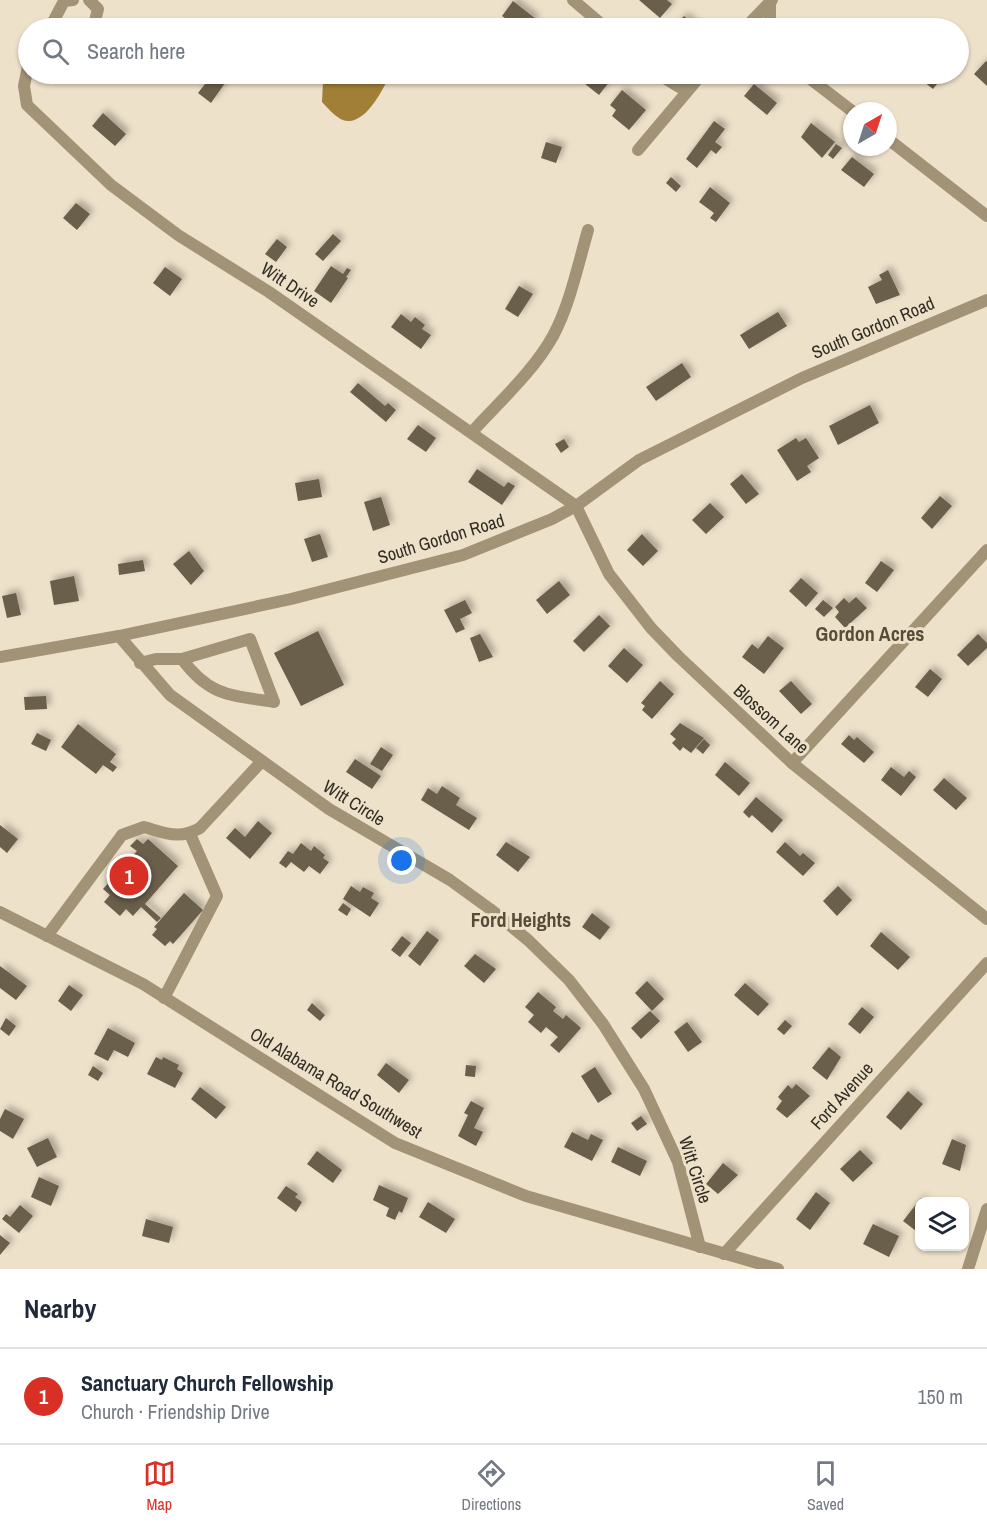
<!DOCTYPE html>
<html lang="en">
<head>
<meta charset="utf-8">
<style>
	:root { --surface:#fff; --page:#f6f6f7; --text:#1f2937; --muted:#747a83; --line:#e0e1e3; --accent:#d93025 }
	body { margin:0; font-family:"Archivo Narrow",sans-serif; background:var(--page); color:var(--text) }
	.controls { position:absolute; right:18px; bottom:18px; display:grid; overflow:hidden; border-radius:12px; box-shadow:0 2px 4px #0004 }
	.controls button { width:54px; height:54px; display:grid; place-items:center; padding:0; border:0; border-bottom:2px solid var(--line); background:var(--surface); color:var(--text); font:30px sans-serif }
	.compass { position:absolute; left:843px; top:102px; width:54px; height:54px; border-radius:50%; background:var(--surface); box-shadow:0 2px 4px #0004; rotate:39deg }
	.you { position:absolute; left:402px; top:861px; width:21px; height:21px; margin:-15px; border:4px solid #fff; border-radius:50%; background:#1a73e8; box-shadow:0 0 0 9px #1a73e833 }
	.badge { display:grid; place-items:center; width:39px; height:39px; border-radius:50%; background:var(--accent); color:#fff; font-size:20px; font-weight:700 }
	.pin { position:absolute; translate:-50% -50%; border:3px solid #fff; box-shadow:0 2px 6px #0006 }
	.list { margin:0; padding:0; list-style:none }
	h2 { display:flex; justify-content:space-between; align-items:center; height:78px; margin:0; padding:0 24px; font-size:26px }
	h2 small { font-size:20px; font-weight:400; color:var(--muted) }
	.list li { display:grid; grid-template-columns:39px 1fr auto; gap:18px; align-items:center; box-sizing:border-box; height:96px; padding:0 24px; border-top:2px solid var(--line) }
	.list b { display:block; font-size:22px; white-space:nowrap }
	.list p { margin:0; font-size:20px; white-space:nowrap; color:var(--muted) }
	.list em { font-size:20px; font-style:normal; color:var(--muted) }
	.icon { flex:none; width:33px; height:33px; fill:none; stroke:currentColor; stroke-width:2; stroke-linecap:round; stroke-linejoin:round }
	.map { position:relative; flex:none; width:987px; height:1269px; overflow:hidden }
	.search { position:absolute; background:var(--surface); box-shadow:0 2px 4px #0004; left:18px; right:18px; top:18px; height:66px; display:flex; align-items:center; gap:15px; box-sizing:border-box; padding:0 21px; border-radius:33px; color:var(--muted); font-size:22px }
	.sheet { height:174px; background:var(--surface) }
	nav { display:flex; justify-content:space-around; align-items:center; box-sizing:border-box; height:84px; border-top:2px solid var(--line); background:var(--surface); font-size:16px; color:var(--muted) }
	nav a { display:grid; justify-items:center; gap:3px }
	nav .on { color:var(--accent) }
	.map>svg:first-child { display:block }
	.water { fill:#a27f37 }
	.building { fill:#6a5f4b; filter:url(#shadow) }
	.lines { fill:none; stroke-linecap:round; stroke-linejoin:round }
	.minor { stroke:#a29376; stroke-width:12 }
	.labels { text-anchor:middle; stroke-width:6; stroke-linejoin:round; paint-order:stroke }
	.street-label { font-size:18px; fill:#312d24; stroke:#eee1ca }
	.neighbourhood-label { font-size:20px; font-weight:bold; fill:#564c38; stroke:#eee1ca }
</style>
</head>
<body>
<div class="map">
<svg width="987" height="1269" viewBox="0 0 987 1269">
	<defs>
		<filter id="shadow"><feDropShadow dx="4" dy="-4" stdDeviation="3" flood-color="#0004"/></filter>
	</defs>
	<rect width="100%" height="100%" fill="#eee1ca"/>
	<path class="water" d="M328,74H390C384,88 367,122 348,121C338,121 328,108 322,102L323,81Z"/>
	<g class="building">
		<path d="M639,0H667L672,4L660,18Z"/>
		<path d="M513,1L536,19L529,28H518L502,16Z"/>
		<path d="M684,16L699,28H674Z"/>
		<path d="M986,61L987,62V86L974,74Z"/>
		<path d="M577,74H601L610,81L599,95L575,76Z"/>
		<path d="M914,74H945L933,89Z"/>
		<path d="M218,78L225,83L211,103L198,93L209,79L214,83Z"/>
		<path d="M754,84L777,103L767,115L744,96Z"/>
		<path d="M622,90L646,110L629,130L612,116L616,110L610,105Z"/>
		<path d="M103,113L126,134L115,146L92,126Z"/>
		<path d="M714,121L725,129L715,142L722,147L716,154L711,150L697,168L686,159Z"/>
		<path d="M811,123L835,142L822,158L801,137Z"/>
		<path d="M546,142L562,147L556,163L541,158Z"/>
		<path d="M836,144L842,148L833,159L828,155Z"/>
		<path d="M852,157L874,174L864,187L841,170Z"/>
		<path d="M671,177L681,186L676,192L666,183Z"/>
		<path d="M710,187L730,203L716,222L710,218L714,213L699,202Z"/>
		<path d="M76,203L90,214L77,230L63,218Z"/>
		<path d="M333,234L341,241L323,261L315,254Z"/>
		<path d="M277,239L287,247L276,262L265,254Z"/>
		<path d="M331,266L343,274L347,268L351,270L346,277L348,278L331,303L314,291Z"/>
		<path d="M165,267L182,279L170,296L153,283Z"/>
		<path d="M888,270L900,295L876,304L868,287L882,280L879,275Z"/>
		<path d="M519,286L533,294L518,317L505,309Z"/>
		<path d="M778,312L787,326L749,349L740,335Z"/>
		<path d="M401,314L411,322L415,317L425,325L422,329L431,335L421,349L391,327Z"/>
		<path d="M682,363L691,377L656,401L646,387Z"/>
		<path d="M358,383L385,406L388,403L396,410L386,422L350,392Z"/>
		<path d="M870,405L879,423L838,445L829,426Z"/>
		<path d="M418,425L436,438L426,452L407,439Z"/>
		<path d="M796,438L799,442L806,438L819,458L807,466L811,472L797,481L777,450Z"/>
		<path d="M564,439L569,447L561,453L555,444Z"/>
		<path d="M477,469L504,487L508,482L515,486L502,505L468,482Z"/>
		<path d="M742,474L759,494L746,504L730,484Z"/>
		<path d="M319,479L322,497L298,501L295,483Z"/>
		<path d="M940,496L952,506L932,529L921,518Z"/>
		<path d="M381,497L390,525L373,531L364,502Z"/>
		<path d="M710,503L724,517L706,534L692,520Z"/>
		<path d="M320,534L328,557L312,562L304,539Z"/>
		<path d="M642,534L658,551L643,566L627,550Z"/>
		<path d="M189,551L204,571L191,585L173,564Z"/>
		<path d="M143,560L145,571L119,575L118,564Z"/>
		<path d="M881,561L894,570L877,592L865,583Z"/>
		<path d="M74,576L79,601L54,605L50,581Z"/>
		<path d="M801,578L818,593L806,607L789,591Z"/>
		<path d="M559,581L570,595L547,614L536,600Z"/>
		<path d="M16,593L21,615L7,618L2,596Z"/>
		<path d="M856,597L867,608L845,628L835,617L839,612L835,607L844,598L849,603Z"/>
		<path d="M465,600L472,613L460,619L465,629L456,633L444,610Z"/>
		<path d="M823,600L833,608L824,617L815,609Z"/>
		<path d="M599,615L610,626L584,652L573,641Z"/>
		<path d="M318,631L344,685L301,706L274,653Z"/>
		<path d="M480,634L493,657L479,662L470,638Z"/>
		<path d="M978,634L987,643V648L968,666L957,655Z"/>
		<path d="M768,636L784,648L764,674L742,657L752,644L758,649Z"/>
		<path d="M624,648L643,665L627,683L608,666Z"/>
		<path d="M930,669L942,679L928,697L915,687Z"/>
		<path d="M660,681L674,694L652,719L642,710L645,706L641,703Z"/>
		<path d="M791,681L812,704L801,714L779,691Z"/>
		<path d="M46,696L47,709L25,710L24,697Z"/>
		<path d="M680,723L704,738L691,753L683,747L680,751L672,743L676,739L670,734Z"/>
		<path d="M78,724L116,754L110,762L117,767L113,772L103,765L96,774L61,747Z"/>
		<path d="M37,733L51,740L46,751L31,744Z"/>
		<path d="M849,735L854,740L857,737L874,752L864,763L841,744Z"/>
		<path d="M704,739L710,745L703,754L696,748Z"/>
		<path d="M381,747L393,755L382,771L370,764Z"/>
		<path d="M355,759L381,776L372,789L346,772Z"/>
		<path d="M725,762L750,783L739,796L715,775Z"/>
		<path d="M891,767L904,777L909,771L916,777L901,796L881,780Z"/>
		<path d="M944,778L967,798L956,810L933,790Z"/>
		<path d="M442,786L460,798L456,805L477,818L469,830L421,800L428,788L437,794Z"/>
		<path d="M756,797L783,820L772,833L752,815L749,818L743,812Z"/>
		<path d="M258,821L272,833L250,859L226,838L235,828L245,837Z"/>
		<path d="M0,825L18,839L7,853L0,847Z"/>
		<path d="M137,839L143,844L148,839L178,866L145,904L161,918L157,922L141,907L133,916L126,909L120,916L104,902L110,895L103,889L137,851L130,846Z"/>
		<path d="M506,842L530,857L518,872L496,855Z"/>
		<path d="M785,842L800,856L803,853L815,863L803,876L776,852Z"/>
		<path d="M301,843L311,851L314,846L325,855L323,858L329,862L320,874L309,866L304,872L291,862L286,868L279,863L288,851L293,854Z"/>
		<path d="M351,886L360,892L363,887L374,893L371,898L379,903L370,917L343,899Z"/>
		<path d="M838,886L852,900L837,916L823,901Z"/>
		<path d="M184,893L203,910L173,944L170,941L165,946L152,935L157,929L154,927Z"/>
		<path d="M343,903L351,909L347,916L338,910Z"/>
		<path d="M592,913L610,927L600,940L582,927Z"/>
		<path d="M427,931L439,940L420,966L408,956Z"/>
		<path d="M881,932L910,957L898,970L870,946Z"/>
		<path d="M402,936L411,943L400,957L391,950Z"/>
		<path d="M475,954L496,969L484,983L464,966Z"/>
		<path d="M0,966L27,986L16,1000L0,988Z"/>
		<path d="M647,981L664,999L652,1011L635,993Z"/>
		<path d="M745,983L769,1004L758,1016L734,995Z"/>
		<path d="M69,985L83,995L71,1011L58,1001Z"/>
		<path d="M538,992L556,1007L553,1011L563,1019L566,1015L581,1028L559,1053L550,1045L558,1037L546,1027L541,1033L528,1022L534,1015L525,1007Z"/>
		<path d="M312,1003L325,1015L320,1021L307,1010Z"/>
		<path d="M862,1007L874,1017L860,1034L848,1024Z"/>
		<path d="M650,1011L660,1021L641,1039L631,1028Z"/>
		<path d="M6,1018L16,1026L9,1036L0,1029Z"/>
		<path d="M785,1020L792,1026L784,1035L777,1029Z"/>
		<path d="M687,1022L702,1042L688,1052L674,1032Z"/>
		<path d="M108,1028L135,1043L128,1057L114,1050L108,1061L94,1054Z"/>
		<path d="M829,1047L841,1057L827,1080L812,1068Z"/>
		<path d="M156,1057L162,1060L163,1057L179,1065L177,1069L183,1073L175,1088L147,1074Z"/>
		<path d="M386,1063L409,1080L399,1093L377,1075Z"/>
		<path d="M466,1065L476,1066L475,1077L465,1076Z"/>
		<path d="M93,1066L103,1073L98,1081L88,1075Z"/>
		<path d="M595,1067L612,1094L598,1103L581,1076Z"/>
		<path d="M796,1084L810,1096L787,1118L776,1109L782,1101L778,1097L788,1085L792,1089Z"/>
		<path d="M200,1087L226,1107L216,1119L191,1099Z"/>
		<path d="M908,1091L923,1104L901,1130L886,1117Z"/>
		<path d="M471,1101L484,1108L474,1128L483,1132L476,1146L458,1136L468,1115L464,1113Z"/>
		<path d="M5,1109L24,1119L13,1139L0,1131V1119Z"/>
		<path d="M641,1116L647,1124L637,1131L631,1123Z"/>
		<path d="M572,1132L588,1140L591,1134L603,1140L592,1161L564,1147Z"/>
		<path d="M48,1138L57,1157L37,1167L27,1148Z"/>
		<path d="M952,1139L966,1145L960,1171L942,1164Z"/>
		<path d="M618,1147L647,1161L640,1176L611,1162Z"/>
		<path d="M860,1150L873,1163L853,1182L840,1169Z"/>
		<path d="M317,1151L342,1170L333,1183L307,1164Z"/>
		<path d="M723,1163L738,1175L718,1194L706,1184Z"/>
		<path d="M39,1177L59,1186L51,1206L31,1197Z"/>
		<path d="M379,1185L408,1198L402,1213L399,1211L395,1220L386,1216L389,1208L373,1200Z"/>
		<path d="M286,1186L298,1194L295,1197L302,1202L296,1212L277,1198Z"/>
		<path d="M816,1192L830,1203L810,1230L796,1219Z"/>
		<path d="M921,1198L927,1202H920V1226L916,1231L903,1221Z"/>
		<path d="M428,1202L455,1219L446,1233L419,1217Z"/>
		<path d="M20,1205L33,1216L19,1233L2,1219L6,1214L10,1217Z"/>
		<path d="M146,1219L173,1227L169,1243L142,1236Z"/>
		<path d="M873,1224L899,1236L889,1257L863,1244Z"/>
		<path d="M0,1235L10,1243L0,1255Z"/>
	</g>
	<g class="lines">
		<g class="minor">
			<path d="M573,0L606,28"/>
			<path d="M50,28L64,1L73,0"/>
			<path d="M87,28L94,25L98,9L89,0"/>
			<path d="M745,28L772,0"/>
			<path d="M770,28V3"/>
			<path d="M28,66L24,86L27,105L111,185L178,235L269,292L576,506L609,574L651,628L678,656L792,763L987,919"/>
			<path d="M658,74L679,87L691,86"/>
			<path d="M804,74L852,111"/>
			<path d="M888,139L987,216"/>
			<path d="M638,150L702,74"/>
			<path d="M472,432C499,402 533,372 553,336C570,304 578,265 588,230"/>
			<path d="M119,636L170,695L329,809L450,880L490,909L528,940L569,980L603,1024L644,1089L678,1162L700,1247"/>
			<path d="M0,657L119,636L291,599L463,555L552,519L576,506L639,460L802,378L987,300"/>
			<path d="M140,663L156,659H182L250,639L274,702C231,695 210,697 182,659"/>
			<path d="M792,763L987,550"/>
			<path d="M0,912L143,984L395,1143L526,1196L778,1269"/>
			<path d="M47,936L122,835L144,827C166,833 179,840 200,828L262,761"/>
			<path d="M164,998L217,896L190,834"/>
			<path d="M724,1254L987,963"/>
			<path d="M968,1269L987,1209"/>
		</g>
	</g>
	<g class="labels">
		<g class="street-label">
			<text transform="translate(290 285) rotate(34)" y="6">Witt Drive</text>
			<text transform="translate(873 328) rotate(-23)" y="6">South Gordon Road</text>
			<text transform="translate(441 539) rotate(-17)" y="6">South Gordon Road</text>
			<text transform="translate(771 719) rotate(42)" y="6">Blossom Lane</text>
			<text transform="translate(354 803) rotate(32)" y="6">Witt Circle</text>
			<text transform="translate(336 1083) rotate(31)" y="6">Old Alabama Road Southwest</text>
			<text transform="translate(842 1096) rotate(-48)" y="6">Ford Avenue</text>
			<text transform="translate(695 1170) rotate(72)" y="6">Witt Circle</text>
		</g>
		<g class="neighbourhood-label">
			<text x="870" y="641">Gordon Acres</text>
			<text x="521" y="927">Ford Heights</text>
		</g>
	</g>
</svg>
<div class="controls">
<button><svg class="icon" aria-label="layers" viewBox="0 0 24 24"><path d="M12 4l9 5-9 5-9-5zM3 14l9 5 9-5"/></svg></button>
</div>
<svg class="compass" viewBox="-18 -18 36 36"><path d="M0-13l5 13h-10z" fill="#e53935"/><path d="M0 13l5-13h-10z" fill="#747a83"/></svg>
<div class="you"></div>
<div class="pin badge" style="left:129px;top:876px">1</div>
<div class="search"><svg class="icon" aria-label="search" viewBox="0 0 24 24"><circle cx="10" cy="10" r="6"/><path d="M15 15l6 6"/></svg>Search here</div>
</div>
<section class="sheet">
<h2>Nearby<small></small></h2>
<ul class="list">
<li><span class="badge">1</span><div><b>Sanctuary Church Fellowship</b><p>Church · Friendship Drive</p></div><em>150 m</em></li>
</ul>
</section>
<nav>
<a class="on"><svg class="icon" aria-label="map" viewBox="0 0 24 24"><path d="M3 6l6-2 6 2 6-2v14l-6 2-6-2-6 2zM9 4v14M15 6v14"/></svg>Map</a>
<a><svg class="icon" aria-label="directions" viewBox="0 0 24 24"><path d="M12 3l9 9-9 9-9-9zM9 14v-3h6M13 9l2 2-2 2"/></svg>Directions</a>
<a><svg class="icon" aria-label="saved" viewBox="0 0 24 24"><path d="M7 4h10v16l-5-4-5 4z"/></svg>Saved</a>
</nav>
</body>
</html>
